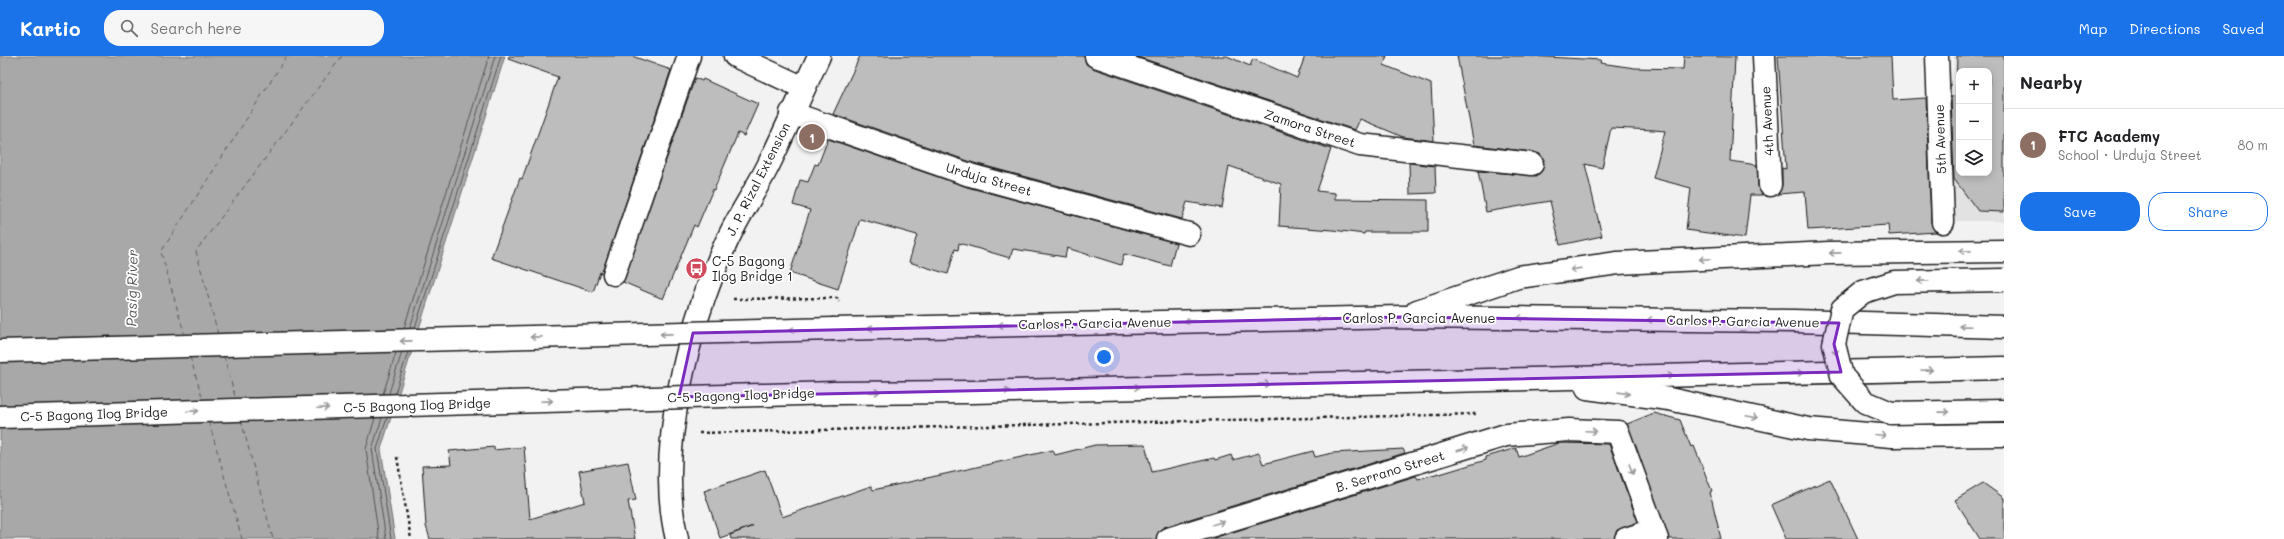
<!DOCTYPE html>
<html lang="en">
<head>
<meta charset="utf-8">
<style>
	:root { --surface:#fff; --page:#f6f6f6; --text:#202124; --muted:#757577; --line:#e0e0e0; --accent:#1a73e8 }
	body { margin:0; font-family:Mali,sans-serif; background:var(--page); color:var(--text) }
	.controls { position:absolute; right:12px; top:12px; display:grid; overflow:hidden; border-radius:8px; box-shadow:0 2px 10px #0003 }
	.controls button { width:36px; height:36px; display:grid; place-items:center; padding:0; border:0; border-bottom:1px solid var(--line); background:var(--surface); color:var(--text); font:20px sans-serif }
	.you { position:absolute; left:1104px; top:301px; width:14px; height:14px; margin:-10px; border:3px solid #fff; border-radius:50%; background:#1a73e8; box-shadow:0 0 0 6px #1a73e833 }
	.badge { display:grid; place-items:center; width:26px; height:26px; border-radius:50%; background:var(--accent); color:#fff; font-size:13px; font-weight:700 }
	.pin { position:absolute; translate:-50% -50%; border:2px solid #fff; box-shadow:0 1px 4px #0006 }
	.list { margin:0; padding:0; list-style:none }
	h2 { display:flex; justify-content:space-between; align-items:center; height:52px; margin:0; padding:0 16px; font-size:17px }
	h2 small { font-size:13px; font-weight:400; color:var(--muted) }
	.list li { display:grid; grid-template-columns:26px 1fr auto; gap:12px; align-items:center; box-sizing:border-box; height:72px; padding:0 16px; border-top:1px solid var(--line) }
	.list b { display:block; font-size:15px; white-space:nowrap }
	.list p { margin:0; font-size:13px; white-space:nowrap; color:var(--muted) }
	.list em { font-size:13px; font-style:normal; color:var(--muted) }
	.actions { display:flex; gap:8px; padding:12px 16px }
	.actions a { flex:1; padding:9px 0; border:1px solid var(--accent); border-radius:16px; text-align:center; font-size:14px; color:var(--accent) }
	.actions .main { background:var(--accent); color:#fff }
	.icon { flex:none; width:22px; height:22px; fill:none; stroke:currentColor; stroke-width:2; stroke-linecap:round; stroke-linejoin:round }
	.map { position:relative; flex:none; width:2004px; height:483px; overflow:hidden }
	header { display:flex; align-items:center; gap:24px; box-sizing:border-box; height:56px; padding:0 20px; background:var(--accent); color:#fff }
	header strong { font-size:19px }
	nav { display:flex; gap:22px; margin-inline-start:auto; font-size:14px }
	.search { width:280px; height:36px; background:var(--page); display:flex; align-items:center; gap:10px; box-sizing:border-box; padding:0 14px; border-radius:16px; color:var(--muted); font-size:15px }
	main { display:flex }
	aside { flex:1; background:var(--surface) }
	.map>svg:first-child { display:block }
	.built { fill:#e2e2e2; fill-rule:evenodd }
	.water { fill:#a8a8a8; stroke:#707070 }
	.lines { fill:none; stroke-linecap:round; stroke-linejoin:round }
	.shore { stroke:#545454; stroke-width:1 }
	.ferry { stroke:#5b5b5b; stroke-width:1; stroke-dasharray:5 4; stroke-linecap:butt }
	.building { fill:#bdbdbd; stroke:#1c1c1c; fill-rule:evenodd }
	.minor-casing { stroke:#1c1c1c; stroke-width:25 }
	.major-casing { stroke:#1c1c1c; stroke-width:25 }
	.path { stroke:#1c1c1c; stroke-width:2.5; stroke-dasharray:3 3; stroke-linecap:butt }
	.minor { stroke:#fff; stroke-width:22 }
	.major { stroke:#fff; stroke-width:22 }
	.major-bridge-casing { stroke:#1c1c1c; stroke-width:25; stroke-linecap:butt }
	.major-bridge { stroke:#fff; stroke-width:22 }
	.oneway { stroke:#999 }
	.marked { fill:#7b2cbf; fill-opacity:0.2; stroke:#7b2cbf; stroke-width:3; stroke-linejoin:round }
	.labels { text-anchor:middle; stroke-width:3.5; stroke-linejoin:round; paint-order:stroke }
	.street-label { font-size:13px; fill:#1c1c1c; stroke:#fff }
	.poi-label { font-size:13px; fill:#1c1c1c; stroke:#fff; text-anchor:start }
	.water-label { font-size:14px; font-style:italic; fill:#5b5b5b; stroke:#fff }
</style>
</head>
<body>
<header>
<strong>Kartio</strong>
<div class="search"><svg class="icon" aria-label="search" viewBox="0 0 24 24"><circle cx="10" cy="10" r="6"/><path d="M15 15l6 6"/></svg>Search here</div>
<nav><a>Map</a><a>Directions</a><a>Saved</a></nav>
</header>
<main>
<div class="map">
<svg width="2004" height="483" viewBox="0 0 2004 483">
	<rect width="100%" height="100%" fill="#f2f2f2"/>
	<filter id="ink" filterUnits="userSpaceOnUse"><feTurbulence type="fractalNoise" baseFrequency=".025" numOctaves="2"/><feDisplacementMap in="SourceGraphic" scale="8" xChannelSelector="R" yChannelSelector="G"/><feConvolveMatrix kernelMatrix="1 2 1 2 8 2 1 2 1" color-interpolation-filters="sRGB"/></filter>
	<g filter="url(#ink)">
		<path class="built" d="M1954,0H2004V165H1953ZM1959,15H1989V117H1959Z"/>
		<path class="water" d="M0,0H505L381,393L395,483H0Z"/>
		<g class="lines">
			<g class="shore">
				<path d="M404,272L489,0"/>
				<path d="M410,272L495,0"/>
				<path d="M415,272L501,0"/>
				<path d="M389,337L402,296"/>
				<path d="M395,337L408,296"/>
				<path d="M383,338L396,297"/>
				<path d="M375,362L366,393L379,483"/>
				<path d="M382,362L372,393L386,483"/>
				<path d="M387,362L377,393L391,483"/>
			</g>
			<g class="ferry">
				<path d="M218,278L196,195L342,0"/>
				<path d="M185,280L161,196L287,0"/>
				<path d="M224,300L236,344"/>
				<path d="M190,301L203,344"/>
				<path d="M241,364L273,483"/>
				<path d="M209,366L242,483"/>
			</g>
		</g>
		<g class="building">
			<path d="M509,0H632L671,14L602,217L600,216L593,236L491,202L520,122L522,123L558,21L508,3Z"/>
			<path d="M860,0H1084L1086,8L1092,12L1331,93L1317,135L1335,137V143L1428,144V176H1365L1364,178L1333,174L1279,170L1281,128L1229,110L1222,152L1187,146L1182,163L974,107L833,58Z"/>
			<path d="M1135,0H1227L1250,10L1253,3L1297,22L1305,0H1387L1384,9L1431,28L1434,85L1403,81L1360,63L1355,74Z"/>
			<path d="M1457,0H1528L1601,4L1600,7L1635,12L1683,13L1684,0L1735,1L1730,105L1757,109L1758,130L1762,139H1750L1745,182L1686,174L1691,132L1653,122L1665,75L1654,74L1611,72L1602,112L1585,108L1602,180L1560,189L1550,145L1486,156L1478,115L1537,120L1542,115L1544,103L1540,98L1533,96L1474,89Z"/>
			<path d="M1778,0H1891L1893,44L1926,42L1931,166L1936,176L1889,179L1888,169L1808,174L1805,136L1778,138L1782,129V112L1786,113Z"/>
			<path d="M1957,0H2004V156L1978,155L1954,123L1951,41L1956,40ZM1959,15H1989V117H1959Z"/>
			<path d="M695,22L702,25L703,23L758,48L744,80L738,77L714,134L713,133L697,171L694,169L663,243L623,226Z"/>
			<path d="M828,83L967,131L1176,187L1170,210L1124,198L1121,209L1067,192L1065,201L1013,193L1010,202L959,187L958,194L955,193L948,218L909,206L917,179L860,163L838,233L790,217L810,154L793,149L800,124L808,126L815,108L818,109Z"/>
			<path d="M1409,107L1435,110L1436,137L1410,138Z"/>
			<path d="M1654,357L1680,364L1691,391L1694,390L1712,435L1710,436L1721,483H1669L1627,368Z"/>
			<path d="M1559,387L1609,388L1638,466L1617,474L1614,483H1210L1416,420L1418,423L1439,417L1440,418L1486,404V401L1516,392L1519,401Z"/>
			<path d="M1145,388L1152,416L1214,402L1215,404L1231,399L1233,404L1259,397L1263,408L1313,395L1315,401L1332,397L1403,393L1405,397L1164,471L1159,475L1156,483H731L730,479L753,470L720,482L704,435L765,414L782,461L871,430L873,434L1053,394L1055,399L1095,389Z"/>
			<path d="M494,391V394L524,391L530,463L585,446L579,415L628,406L636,444L628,445L635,483H430L426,470L422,410L451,409L449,395Z"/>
			<path d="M1830,423L1858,483H1786L1771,449Z"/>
			<path d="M1983,427L2004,442V483H1980L1955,444Z"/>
		</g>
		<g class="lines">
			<defs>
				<g id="minor">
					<path d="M735,0L804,32"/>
					<path d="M1096,0L1360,89L1532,108"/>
					<path d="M1764,0L1770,129"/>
					<path d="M1937,0L1943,166"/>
					<path d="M791,57L970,119L1189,178"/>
					<path d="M614,218L689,0"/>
					<path d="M1168,483L1506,379L1569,374L1618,376L1657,483"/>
					<path d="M1626,483L1654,474"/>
				</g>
				<g id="major">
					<path d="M1417,255L1518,221L1618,207L1829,197L2004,195"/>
					<path d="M834,273L1401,261L1794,265L2004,271"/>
					<path d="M1587,332L1669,343L1808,373L1892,380L2004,379"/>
					<path d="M835,337L972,336L2004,312"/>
					<path d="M0,361L508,346"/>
					<path d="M677,483C655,394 689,269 726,187C738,160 755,136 768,110C786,74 802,36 819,0"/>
				</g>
			</defs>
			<use href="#minor" class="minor-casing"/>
			<use href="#major" class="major-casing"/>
			<g class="path">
				<path d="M733,243L837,242L839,246"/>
				<path d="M699,377L1476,358"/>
				<path d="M397,401L411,483"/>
			</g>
			<use href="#minor" class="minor"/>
			<use href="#major" class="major"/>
			<defs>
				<g id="major-bridge">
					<path d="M2004,224L1894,226L1863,236L1842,253L1834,288L1842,320L1865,346L1891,357L2004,355"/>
					<path d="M0,295L834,273"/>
					<path d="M508,346L835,337"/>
				</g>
			</defs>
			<use href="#major-bridge" class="major-bridge-casing"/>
			<use href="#major-bridge" class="major-bridge"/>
		</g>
		<defs><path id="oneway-shaft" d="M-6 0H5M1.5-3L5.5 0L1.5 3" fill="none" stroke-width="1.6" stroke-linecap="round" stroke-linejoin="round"/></defs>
		<g class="oneway">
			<use href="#oneway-shaft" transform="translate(1965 195) rotate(179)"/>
			<use href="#oneway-shaft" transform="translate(1835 197) rotate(179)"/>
			<use href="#oneway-shaft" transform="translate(1705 203) rotate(177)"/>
			<use href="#oneway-shaft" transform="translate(1576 213) rotate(172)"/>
			<use href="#oneway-shaft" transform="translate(1923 225) rotate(179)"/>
			<use href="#oneway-shaft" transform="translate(1523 262) rotate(-179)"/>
			<use href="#oneway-shaft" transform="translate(1320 263) rotate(179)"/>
			<use href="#oneway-shaft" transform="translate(1653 264) rotate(-179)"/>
			<use href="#oneway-shaft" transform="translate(1190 265) rotate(179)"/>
			<use href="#oneway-shaft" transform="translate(1004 269) rotate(179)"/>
			<use href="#oneway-shaft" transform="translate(1965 270) rotate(-178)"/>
			<use href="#oneway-shaft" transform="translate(874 272) rotate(179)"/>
			<use href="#oneway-shaft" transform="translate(795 274) rotate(178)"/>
			<use href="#oneway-shaft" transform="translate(666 278) rotate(179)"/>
			<use href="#oneway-shaft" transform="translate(536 281) rotate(179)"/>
			<use href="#oneway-shaft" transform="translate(406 285) rotate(179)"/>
			<use href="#oneway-shaft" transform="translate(1835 293) rotate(79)"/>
			<use href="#oneway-shaft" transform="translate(1927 314) rotate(-2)"/>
			<use href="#oneway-shaft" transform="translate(1797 317) rotate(-2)"/>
			<use href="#oneway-shaft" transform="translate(1667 320) rotate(-1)"/>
			<use href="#oneway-shaft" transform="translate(1264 328) rotate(-1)"/>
			<use href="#oneway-shaft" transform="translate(1134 331) rotate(-1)"/>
			<use href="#oneway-shaft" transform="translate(1004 335) rotate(-1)"/>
			<use href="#oneway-shaft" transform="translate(874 336) rotate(-2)"/>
			<use href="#oneway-shaft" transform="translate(1624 337) rotate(8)"/>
			<use href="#oneway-shaft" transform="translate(547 345) rotate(-2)"/>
			<use href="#oneway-shaft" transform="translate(323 352) rotate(-2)"/>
			<use href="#oneway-shaft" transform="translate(193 355) rotate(-2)"/>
			<use href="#oneway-shaft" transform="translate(1944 356) rotate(-1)"/>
			<use href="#oneway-shaft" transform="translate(1752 361) rotate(12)"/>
			<use href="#oneway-shaft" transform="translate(1591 375) rotate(3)"/>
			<use href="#oneway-shaft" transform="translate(1880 379) rotate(5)"/>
			<use href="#oneway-shaft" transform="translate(1463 393) rotate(-17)"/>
			<use href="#oneway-shaft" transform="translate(1631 413) rotate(69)"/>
			<use href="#oneway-shaft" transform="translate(1218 467) rotate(-17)"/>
		</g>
	</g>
	<path class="marked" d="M1401,261L1839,267L1834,288L1841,316L679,341L693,277Z"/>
	<defs>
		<symbol id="bus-disc" viewBox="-11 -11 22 22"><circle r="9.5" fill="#d1495b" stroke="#fff"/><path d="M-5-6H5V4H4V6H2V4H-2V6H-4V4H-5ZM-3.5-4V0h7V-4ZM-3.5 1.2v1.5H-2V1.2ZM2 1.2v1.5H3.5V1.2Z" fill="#fff"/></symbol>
	</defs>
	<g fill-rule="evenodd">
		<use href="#bus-disc" x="684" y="200" width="25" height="25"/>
	</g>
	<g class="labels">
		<g class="street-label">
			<text transform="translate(1767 65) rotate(-93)" y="5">4th Avenue</text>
			<text transform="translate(1310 72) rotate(18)" y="5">Zamora Street</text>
			<text transform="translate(1940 83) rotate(-92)" y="5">5th Avenue</text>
			<text transform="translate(758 123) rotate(-63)" y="5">J. P. Rizal Extension</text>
			<text transform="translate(989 123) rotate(16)" y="5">Urduja Street</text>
			<text x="1419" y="267">Carlos P. Garcia Avenue</text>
			<text transform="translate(1743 265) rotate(1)" y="5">Carlos P. Garcia Avenue</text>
			<text transform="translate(1095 267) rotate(-1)" y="5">Carlos P. Garcia Avenue</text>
			<text transform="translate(741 339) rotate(-2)" y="5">C-5 Bagong Ilog Bridge</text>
			<text transform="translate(417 349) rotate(-2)" y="5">C-5 Bagong Ilog Bridge</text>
			<text transform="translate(94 358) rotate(-2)" y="5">C-5 Bagong Ilog Bridge</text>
			<text transform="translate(1390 415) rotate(-17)" y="5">B. Serrano Street</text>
		</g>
		<g class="poi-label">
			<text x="712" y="210">C-5 Bagong<tspan x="712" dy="15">Ilog Bridge 1</tspan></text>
		</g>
		<g class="water-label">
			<text transform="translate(132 232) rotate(-89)" y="5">Pasig River</text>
		</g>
	</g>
</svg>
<div class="controls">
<button>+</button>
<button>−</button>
<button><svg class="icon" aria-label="layers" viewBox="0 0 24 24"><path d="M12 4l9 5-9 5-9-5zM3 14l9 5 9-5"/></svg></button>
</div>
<div class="you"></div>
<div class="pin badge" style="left:812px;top:81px;background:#8d6e63">1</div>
</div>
<aside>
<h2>Nearby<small></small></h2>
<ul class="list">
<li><span class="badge" style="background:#8d6e63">1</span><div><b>FTC Academy</b><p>School · Urduja Street</p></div><em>80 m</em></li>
</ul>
<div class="actions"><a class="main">Save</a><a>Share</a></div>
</aside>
</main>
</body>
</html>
